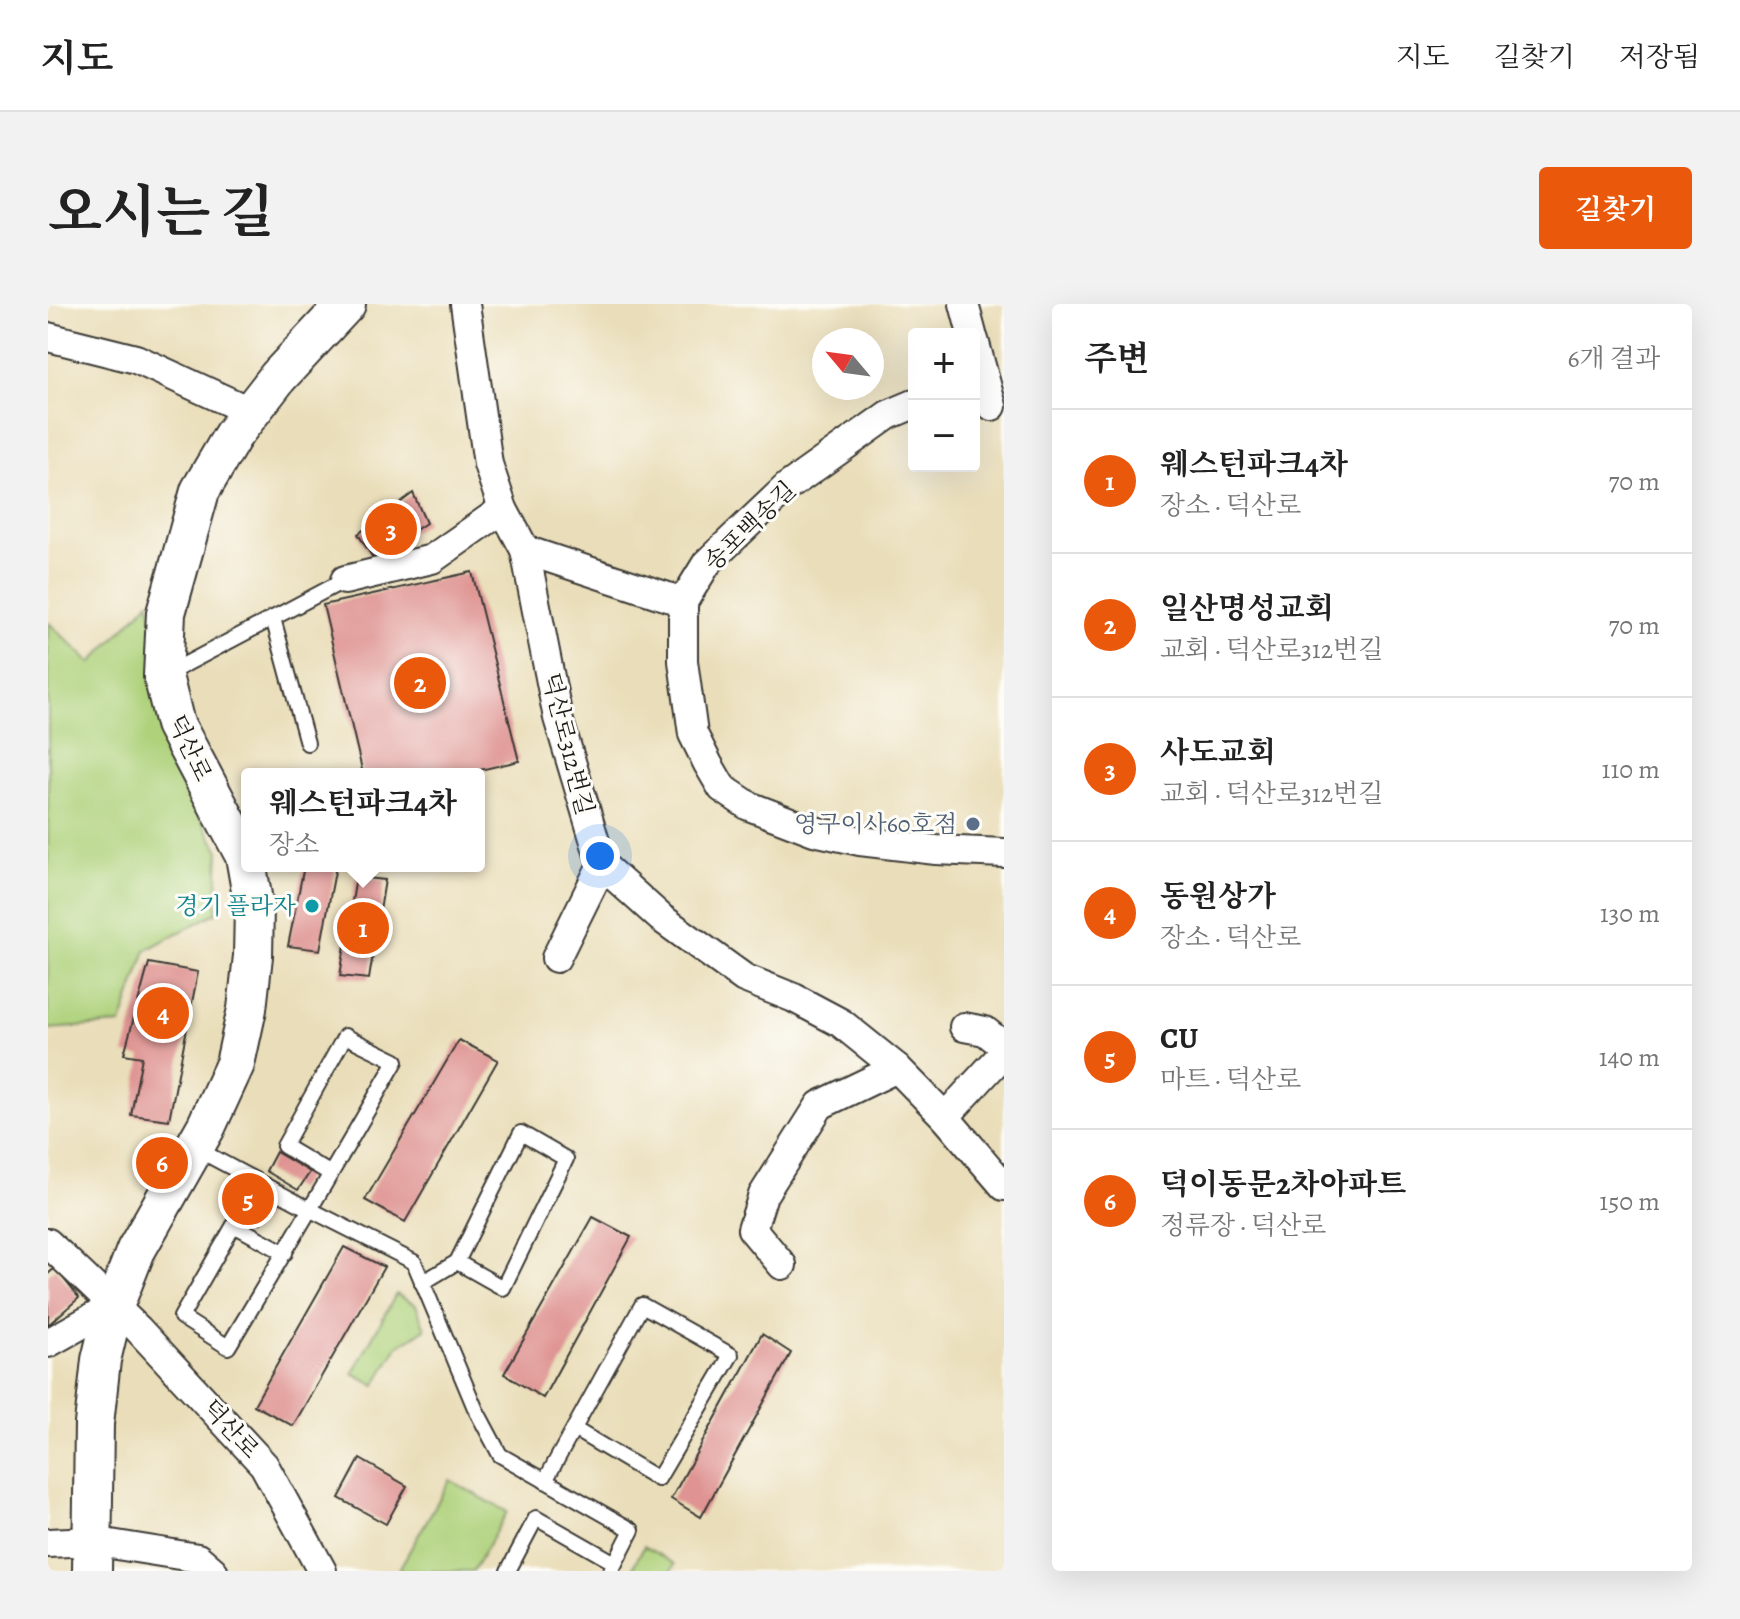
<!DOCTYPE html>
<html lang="ko">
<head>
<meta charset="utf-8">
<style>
	:root { --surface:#fff; --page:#f2f2f2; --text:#222; --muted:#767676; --line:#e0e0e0; --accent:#ea580c }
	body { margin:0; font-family:Alegreya,"Noto Serif KR",serif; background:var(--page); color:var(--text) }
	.controls { position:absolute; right:24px; top:24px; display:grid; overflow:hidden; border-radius:8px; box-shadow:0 8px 32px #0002 }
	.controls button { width:72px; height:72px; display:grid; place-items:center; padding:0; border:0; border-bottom:2px solid var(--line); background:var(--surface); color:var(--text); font:40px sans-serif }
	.compass { position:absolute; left:764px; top:24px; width:72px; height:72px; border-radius:50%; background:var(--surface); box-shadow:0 8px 32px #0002; rotate:299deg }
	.you { position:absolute; left:552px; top:552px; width:28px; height:28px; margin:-20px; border:6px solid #fff; border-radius:50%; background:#1a73e8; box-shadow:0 0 0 12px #1a73e833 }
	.badge { display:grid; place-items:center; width:52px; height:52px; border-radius:50%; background:var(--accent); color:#fff; font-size:26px; font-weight:700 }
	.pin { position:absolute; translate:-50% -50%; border:4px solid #fff; box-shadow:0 2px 8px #0006 }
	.popup { position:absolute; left:193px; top:464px; width:244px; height:104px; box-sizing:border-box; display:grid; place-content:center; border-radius:8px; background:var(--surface); filter:drop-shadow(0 2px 6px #0005); font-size:26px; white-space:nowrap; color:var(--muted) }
	.popup b { font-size:30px; color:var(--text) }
	.popup::after { content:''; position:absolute; left:50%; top:100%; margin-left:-16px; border:16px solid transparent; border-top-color:var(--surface) }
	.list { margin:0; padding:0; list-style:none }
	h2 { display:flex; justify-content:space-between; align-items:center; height:104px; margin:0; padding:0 32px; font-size:34px }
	h2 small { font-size:26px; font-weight:400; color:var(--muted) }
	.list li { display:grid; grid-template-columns:52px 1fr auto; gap:24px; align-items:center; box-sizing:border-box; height:144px; padding:0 32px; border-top:2px solid var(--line) }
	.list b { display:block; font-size:30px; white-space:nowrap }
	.list p { margin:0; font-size:26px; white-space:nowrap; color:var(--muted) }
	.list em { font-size:26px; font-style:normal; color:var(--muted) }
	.map { position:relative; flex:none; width:956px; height:1267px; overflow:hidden; border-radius:8px }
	header { display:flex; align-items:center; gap:48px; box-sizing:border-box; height:112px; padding:0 40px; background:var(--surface); border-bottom:2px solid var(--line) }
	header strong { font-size:38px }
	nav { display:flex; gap:44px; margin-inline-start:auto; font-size:28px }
	.intro { display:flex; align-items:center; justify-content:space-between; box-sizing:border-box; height:192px; padding:0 48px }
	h1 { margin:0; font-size:56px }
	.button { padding:20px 36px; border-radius:8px; background:var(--accent); color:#fff; font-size:28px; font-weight:700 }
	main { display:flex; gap:48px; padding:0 48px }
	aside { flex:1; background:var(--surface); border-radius:8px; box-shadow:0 8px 32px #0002 }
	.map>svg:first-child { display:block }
	.green { fill:#aed17a; stroke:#65764b; stroke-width:2 }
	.building { fill:#df9493 }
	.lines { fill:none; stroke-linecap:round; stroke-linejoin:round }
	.lane-casing { stroke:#3b3934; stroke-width:18 }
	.street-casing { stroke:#3b3934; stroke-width:32 }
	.secondary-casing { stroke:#3b3934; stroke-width:42 }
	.lane { stroke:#fff; stroke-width:14 }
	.street { stroke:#fff; stroke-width:28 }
	.secondary { stroke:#fff; stroke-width:38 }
	.service-dot { fill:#5c6f8a; stroke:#fdfcf7; stroke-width:3 }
	.culture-dot { fill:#0f9aa8; stroke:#fdfcf7; stroke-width:3 }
	.labels { text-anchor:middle; stroke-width:6; stroke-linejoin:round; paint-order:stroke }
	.street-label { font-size:24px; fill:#1c1c1c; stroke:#fdfcf7 }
	.service-label { font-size:24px; fill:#4e5e75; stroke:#fdfcf7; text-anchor:end }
	.culture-label { font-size:24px; fill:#0d838f; stroke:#fdfcf7; text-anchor:end }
</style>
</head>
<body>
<header>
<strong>지도</strong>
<nav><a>지도</a><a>길찾기</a><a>저장됨</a></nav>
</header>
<div class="intro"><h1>오시는 길</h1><a class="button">길찾기</a></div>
<main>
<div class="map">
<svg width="956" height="1267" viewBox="0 0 956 1267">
	<rect width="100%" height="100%" fill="#fdfcf7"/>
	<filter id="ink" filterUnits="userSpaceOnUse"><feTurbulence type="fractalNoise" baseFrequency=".0125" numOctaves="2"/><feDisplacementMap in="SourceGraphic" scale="16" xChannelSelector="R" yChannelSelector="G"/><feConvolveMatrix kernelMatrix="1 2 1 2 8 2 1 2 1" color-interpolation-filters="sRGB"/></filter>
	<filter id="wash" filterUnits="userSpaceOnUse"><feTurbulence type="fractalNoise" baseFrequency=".006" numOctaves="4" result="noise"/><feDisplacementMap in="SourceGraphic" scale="32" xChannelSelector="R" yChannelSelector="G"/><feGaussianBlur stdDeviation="1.8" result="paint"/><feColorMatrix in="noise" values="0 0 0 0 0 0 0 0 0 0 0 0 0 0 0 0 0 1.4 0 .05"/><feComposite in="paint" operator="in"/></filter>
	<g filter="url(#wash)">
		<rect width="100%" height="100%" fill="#eadeba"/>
		<g class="green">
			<path d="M102,297L117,452L171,547L168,609L98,646L73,720L0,725V318L43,359Z"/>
			<path d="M348,990L368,1001L377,1025L350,1042L327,1081L305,1069Z"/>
			<path d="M402,1176L459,1208L425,1267H350Z"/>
			<path d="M596,1242L627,1260L623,1267H583Z"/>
		</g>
		<g id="blocks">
			<g class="building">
				<path d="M365,189L378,219L325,254L310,230Z"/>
				<path d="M424,268L471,457L415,470H315L275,301Z"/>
				<path d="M256,562H288L272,646L240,642Z"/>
				<path d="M308,573L337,576L321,675L292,672Z"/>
				<path d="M101,659L150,668L121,816L83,811L94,753L76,750Z"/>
				<path d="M411,736L450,756L357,918L317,896Z"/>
				<path d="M228,848L262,868L250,886L218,867Z"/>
				<path d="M190,878L227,896L212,920L176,902Z"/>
				<path d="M545,913L583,933L495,1094L456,1070Z"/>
				<path d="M296,943L336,963L245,1122L206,1101Z"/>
				<path d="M7,964L31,994L0,1021V970Z"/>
				<path d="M714,1030L743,1049L653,1213L623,1195Z"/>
				<path d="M312,1155L359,1182L338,1220L291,1194Z"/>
			</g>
		</g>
	</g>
	<g filter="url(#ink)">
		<use href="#blocks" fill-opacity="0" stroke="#3b3934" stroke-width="2"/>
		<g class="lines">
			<defs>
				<g id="lane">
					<path d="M225,314L259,439"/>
					<path d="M119,370L297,276"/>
					<path d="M147,844L263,906L366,958L427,1104L452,1151L584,1226L563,1267"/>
					<path d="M237,949L186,921L133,1013L180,1043C237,948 293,853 348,757L297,732L236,842L283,870"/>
					<path d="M374,979L409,958L473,829L518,855L455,984L409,958"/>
					<path d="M497,1177L594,1001L683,1051L610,1175L526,1125"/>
					<path d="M460,1267L488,1214L567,1259"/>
				</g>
				<g id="street">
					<path d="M417,0L440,160L455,205L477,246L510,414L554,561L613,614L696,674L746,694L793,719L849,764L897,813L956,882"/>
					<path d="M916,0L924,30"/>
					<path d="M0,33L88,55L203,108"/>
					<path d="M926,36L944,102"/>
					<path d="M866,100L840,111L739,183L659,259L635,298V357L645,430L660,460L674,484L701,502L766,527L812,537L888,546L956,549"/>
					<path d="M477,246L635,298"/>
					<path d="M297,276L384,255L455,205"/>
					<path d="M508,654L554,561"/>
					<path d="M916,723L937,727L956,742"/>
					<path d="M897,813L956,749"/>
					<path d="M0,939L90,1025L216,1161L274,1267"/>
					<path d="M734,961L704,925L715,891L772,801L849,764"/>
					<path d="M0,1039L66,1002"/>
					<path d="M0,1239L44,1237L150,1254L165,1267"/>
				</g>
				<path id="secondary" d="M44,1267L46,1120L53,1056L66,1002L88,946L158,823L187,760L199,705L205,652L206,603L197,552L127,420L115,372L118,309L152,187L185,131L230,73L298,0"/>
			</defs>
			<use href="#lane" class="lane-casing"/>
			<use href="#street" class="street-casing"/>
			<use href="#secondary" class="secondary-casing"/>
			<use href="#lane" class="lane"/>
			<use href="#street" class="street"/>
			<use href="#secondary" class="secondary"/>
		</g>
	</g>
	<circle class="service-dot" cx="925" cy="520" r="8"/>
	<circle class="culture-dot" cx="264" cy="602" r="8"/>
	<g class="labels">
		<g class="street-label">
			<text transform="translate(702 222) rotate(-44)" y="8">송포백송길</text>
			<text transform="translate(520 440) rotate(76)" y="8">덕산로312번길</text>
			<text transform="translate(142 444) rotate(65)" y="8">덕산로</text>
			<text transform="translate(183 1125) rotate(47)" y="8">덕산로</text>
		</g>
		<g class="service-label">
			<text x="909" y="528">영구이사60호점</text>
		</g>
		<g class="culture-label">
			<text x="248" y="610">경기 플라자</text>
		</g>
	</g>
</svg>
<div class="controls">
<button>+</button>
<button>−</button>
</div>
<svg class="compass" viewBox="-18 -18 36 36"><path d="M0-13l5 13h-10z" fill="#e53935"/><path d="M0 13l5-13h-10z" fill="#767676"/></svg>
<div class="you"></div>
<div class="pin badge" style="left:315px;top:624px">1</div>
<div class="popup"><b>웨스턴파크4차</b>장소</div>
<div class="pin badge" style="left:372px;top:379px">2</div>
<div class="pin badge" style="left:343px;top:225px">3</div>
<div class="pin badge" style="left:115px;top:709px">4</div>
<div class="pin badge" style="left:200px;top:895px">5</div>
<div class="pin badge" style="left:114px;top:859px">6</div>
</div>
<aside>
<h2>주변<small>6개 결과</small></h2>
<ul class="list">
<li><span class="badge">1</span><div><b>웨스턴파크4차</b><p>장소 · 덕산로</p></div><em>70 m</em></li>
<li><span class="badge">2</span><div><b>일산명성교회</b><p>교회 · 덕산로312번길</p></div><em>70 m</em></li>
<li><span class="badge">3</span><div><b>사도교회</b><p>교회 · 덕산로312번길</p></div><em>110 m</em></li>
<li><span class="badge">4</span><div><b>동원상가</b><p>장소 · 덕산로</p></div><em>130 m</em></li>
<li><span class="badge">5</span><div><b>CU</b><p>마트 · 덕산로</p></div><em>140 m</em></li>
<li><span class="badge">6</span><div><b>덕이동문2차아파트</b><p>정류장 · 덕산로</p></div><em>150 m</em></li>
</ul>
</aside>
</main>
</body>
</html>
